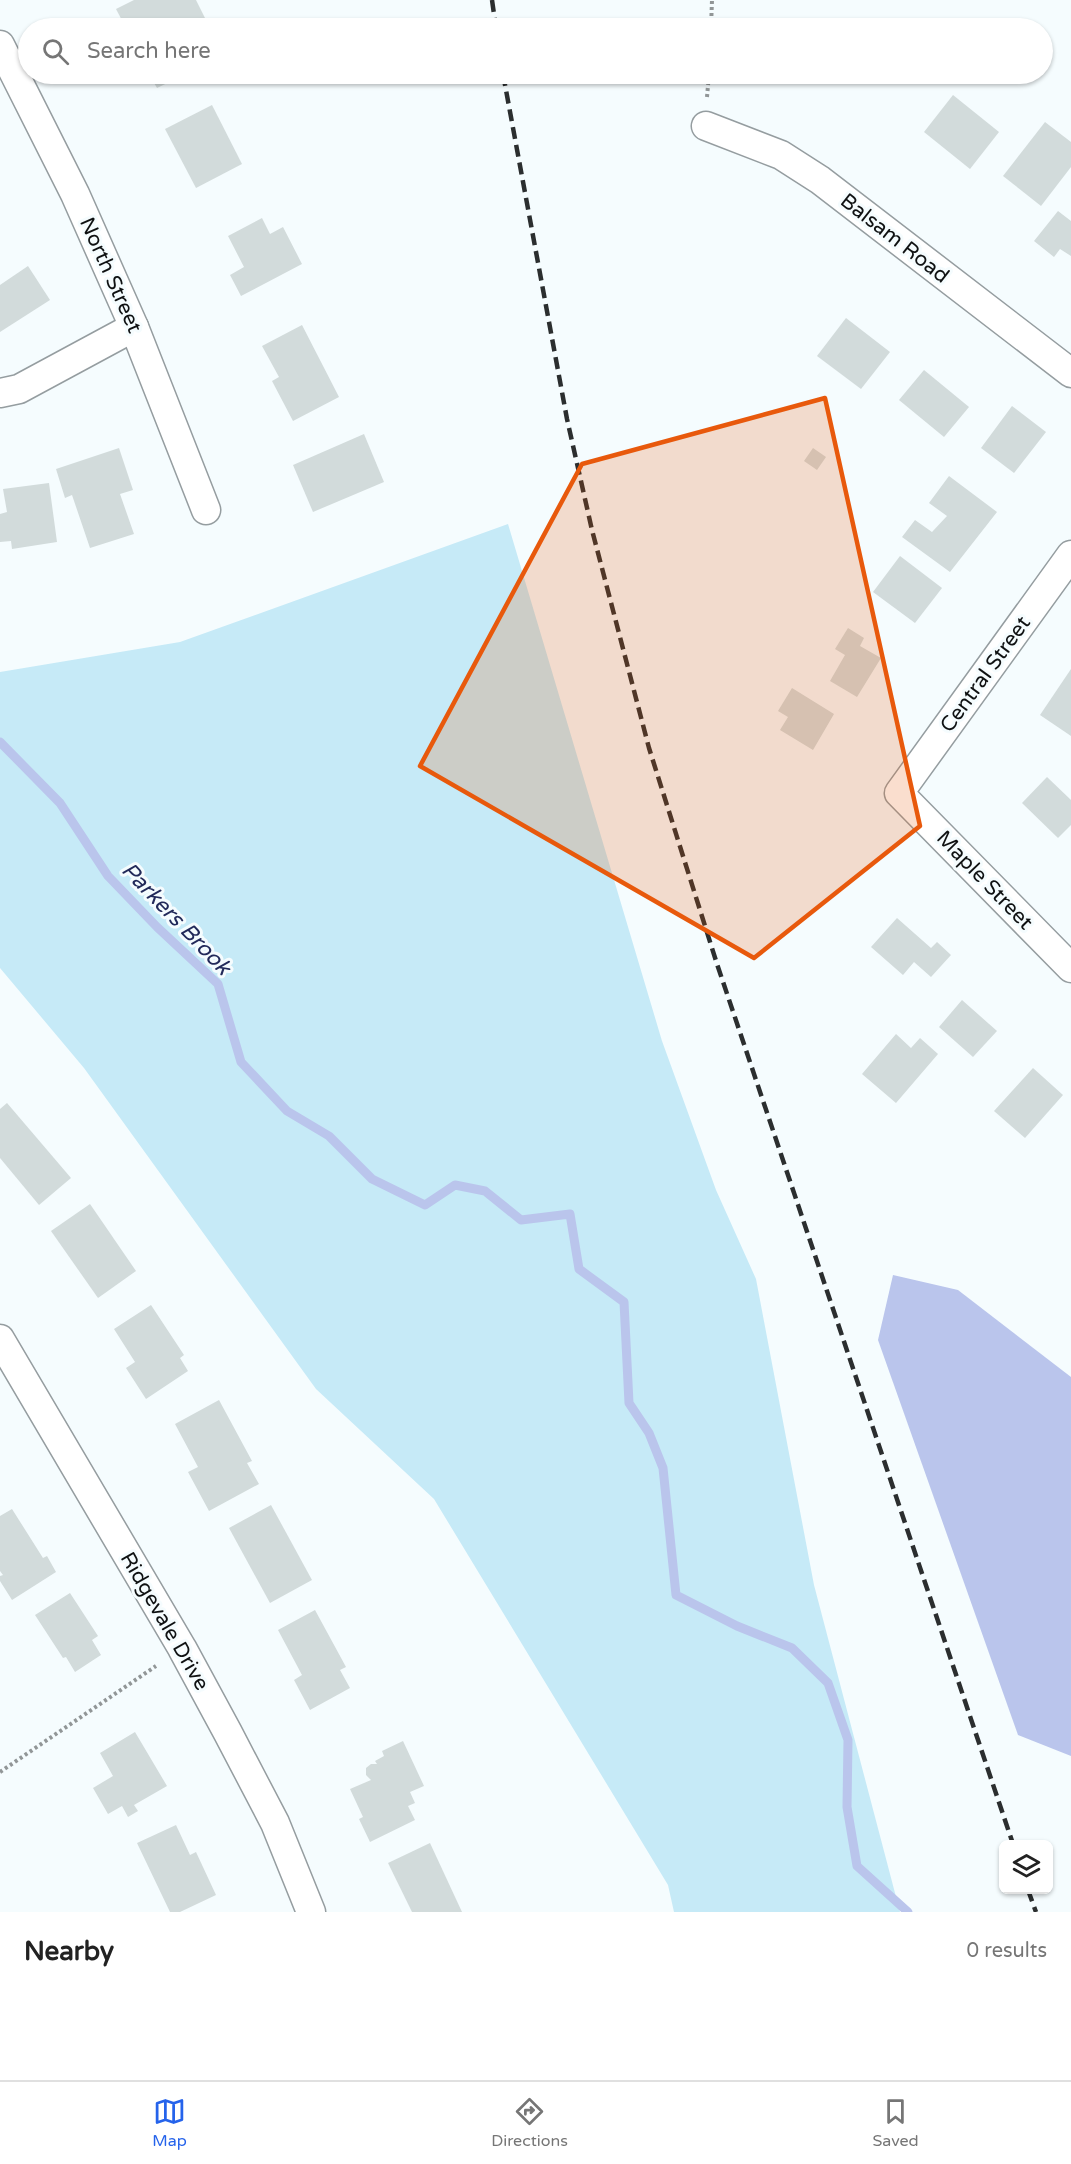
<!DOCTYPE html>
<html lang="en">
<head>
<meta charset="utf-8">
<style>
	:root { --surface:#fff; --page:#f2f2f2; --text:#222; --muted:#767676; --line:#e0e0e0; --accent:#2563eb }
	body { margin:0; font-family:"Varela Round",sans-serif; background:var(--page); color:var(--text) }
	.controls { position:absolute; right:18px; bottom:18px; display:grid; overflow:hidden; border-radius:9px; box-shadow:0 2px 4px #0004 }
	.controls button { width:54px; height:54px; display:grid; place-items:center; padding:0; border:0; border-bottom:2px solid var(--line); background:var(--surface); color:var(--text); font:30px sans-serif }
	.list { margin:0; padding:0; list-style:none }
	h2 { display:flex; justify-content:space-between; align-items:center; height:78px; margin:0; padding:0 24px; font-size:26px }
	h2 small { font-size:20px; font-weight:400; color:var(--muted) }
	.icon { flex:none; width:33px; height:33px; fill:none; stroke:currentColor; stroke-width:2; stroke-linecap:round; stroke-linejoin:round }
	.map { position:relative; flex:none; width:1071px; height:1912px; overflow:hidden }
	.search { position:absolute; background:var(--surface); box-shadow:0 2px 4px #0004; left:18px; right:18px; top:18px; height:66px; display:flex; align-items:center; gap:15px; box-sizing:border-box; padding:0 21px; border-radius:33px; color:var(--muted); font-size:22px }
	.sheet { height:168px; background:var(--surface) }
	nav { display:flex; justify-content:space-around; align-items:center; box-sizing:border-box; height:84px; border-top:2px solid var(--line); background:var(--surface); font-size:16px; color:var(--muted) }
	nav a { display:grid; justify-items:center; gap:3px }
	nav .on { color:var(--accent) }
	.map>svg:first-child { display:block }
	.green { fill:#c6eaf7 }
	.water { fill:#bac5ec }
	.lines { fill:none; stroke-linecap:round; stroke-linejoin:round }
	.stream { stroke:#bac5ec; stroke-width:9 }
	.building { fill:#d2dbdb }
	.street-casing { stroke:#959da0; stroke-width:31 }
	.path { stroke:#919697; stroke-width:4; stroke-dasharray:3 3; stroke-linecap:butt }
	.street { stroke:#fff; stroke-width:28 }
	.rail { stroke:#2b2e2f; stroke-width:4.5; stroke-dasharray:12 6; stroke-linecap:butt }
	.marked { fill:#e8590c; fill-opacity:0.2; stroke:#e8590c; stroke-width:4.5; stroke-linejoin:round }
	.labels { text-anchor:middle; stroke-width:6; stroke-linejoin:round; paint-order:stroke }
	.street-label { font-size:21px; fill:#0f1112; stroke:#f5fcfe }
	.water-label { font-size:22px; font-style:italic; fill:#222a5a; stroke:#f5fcfe }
</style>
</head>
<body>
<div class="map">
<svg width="1071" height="1912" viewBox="0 0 1071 1912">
	<rect width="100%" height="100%" fill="#f5fcfe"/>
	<path class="green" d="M508,524L662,1041L716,1190L756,1279L814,1585L900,1912H674L668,1885L434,1499L316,1389L84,1068L0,968V672L180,642Z"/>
	<path class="water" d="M893,1275L958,1290L1071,1377V1756L1018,1735L878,1340Z"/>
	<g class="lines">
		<path class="stream" d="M0,742L60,803L108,876L157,927L218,984L241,1062L287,1111L329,1136L372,1179L425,1205L455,1185L485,1191L521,1220L570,1214L579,1269L624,1302L629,1403L649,1433L663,1468L676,1595L737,1626L792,1648L828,1683L848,1740L847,1807L857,1866L908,1912"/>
	</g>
	<g class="building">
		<path d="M134,0H196L210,28H126L116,9Z"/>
		<path d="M149,74H186L157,88Z"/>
		<path d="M953,95L999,132L970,169L924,132Z"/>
		<path d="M212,105L242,164L196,188L165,129Z"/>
		<path d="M1045,122L1071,142V167L1041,206L1003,176Z"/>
		<path d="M1058,211L1071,221V256L1060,249L1054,257L1034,241Z"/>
		<path d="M262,218L270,234L283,227L302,264L241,296L230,275L244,267L228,236Z"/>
		<path d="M28,266L50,300L0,332V285Z"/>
		<path d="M846,318L890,352L861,389L817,356Z"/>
		<path d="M302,325L339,397L293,421L272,381L279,377L262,346Z"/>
		<path d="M924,370L969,407L944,437L899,400Z"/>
		<path d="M1012,406L1046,432L1014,473L981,448Z"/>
		<path d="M364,434L384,482L313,512L293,465Z"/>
		<path d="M119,448L133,490L120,494L134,534L90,548L72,495L65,498L56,469Z"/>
		<path d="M813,448L826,457L817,470L804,461Z"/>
		<path d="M949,476L997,512L950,572L902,537L915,520L932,532L947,516L929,503Z"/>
		<path d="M49,483L57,542L12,549L11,541L0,542V514L7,512L3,489Z"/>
		<path d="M900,556L942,588L915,623L873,592Z"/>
		<path d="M848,628L864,638L860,646L881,658L857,697L830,681L845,655L835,649Z"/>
		<path d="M1071,669V736L1040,715Z"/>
		<path d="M792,688L834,714L813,750L780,730L788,717L778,711Z"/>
		<path d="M1047,777L1071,800V825L1058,838L1022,803Z"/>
		<path d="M897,918L931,948L937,942L951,955L931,977L914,962L903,975L871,947Z"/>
		<path d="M962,1000L997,1031L973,1057L939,1027Z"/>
		<path d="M896,1034L911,1048L920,1038L938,1054L896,1103L862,1074Z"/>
		<path d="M1033,1068L1063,1095L1025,1138L994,1111Z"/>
		<path d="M7,1103L71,1178L39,1205L0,1158V1109Z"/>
		<path d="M90,1204L136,1271L98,1298L51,1231Z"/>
		<path d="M151,1305L184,1355L180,1358L188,1371L146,1399L126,1368L135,1362L114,1329Z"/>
		<path d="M219,1400L252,1461L247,1463L259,1484L209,1511L188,1472L198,1467L175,1424Z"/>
		<path d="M271,1505L312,1580L270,1603L229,1528Z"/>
		<path d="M12,1509L43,1558L47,1556L56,1572L12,1600L0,1581V1576L3,1575L0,1571V1516Z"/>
		<path d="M70,1593L98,1636L92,1640L101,1655L75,1672L66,1657L63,1658L35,1615Z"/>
		<path d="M315,1610L346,1667L340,1670L350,1688L310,1710L294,1680L302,1675L278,1630Z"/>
		<path d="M135,1732L167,1786L134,1805L138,1811L128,1817L122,1806L108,1814L93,1788L113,1776L100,1753Z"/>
		<path d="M403,1741L424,1786L410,1792L415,1803L408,1806L415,1820L370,1842L359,1819L363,1817L350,1789L371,1780L366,1775V1768L371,1764H377L375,1761L384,1756L382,1751Z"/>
		<path d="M176,1825L190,1855L196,1852L216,1895L180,1912H170L137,1843Z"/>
		<path d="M430,1843L462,1912H412L388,1863Z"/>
	</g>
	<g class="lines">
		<defs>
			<g id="street">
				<path d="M0,45L75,194L134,327L206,510"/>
				<path d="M706,126L781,155L820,180L1071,373"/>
				<path d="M0,393L19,389L134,327"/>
				<path d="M1071,555L899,793L1071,968"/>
				<path d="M0,1339L182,1648L228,1733L275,1823L311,1912"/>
			</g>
		</defs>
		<use href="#street" class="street-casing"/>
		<g class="path">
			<path d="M711,28L712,0"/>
			<path d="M707,97L709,74"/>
			<path d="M0,1772L156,1666"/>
		</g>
		<use href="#street" class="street"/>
		<g class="rail">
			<path d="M492,0L496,28"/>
			<path d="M503,74L567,419L592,530L649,748L717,964L1013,1844"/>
			<path d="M1028,1890L1036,1912"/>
		</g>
	</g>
	<path class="marked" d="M825,398L920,826L754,958L420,766L582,464Z"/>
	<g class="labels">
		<g class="street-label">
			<text transform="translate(895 238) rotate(38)" y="7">Balsam Road</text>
			<text transform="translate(111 275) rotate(66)" y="7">North Street</text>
			<text transform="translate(985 674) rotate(-54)" y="7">Central Street</text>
			<text transform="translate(985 880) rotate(46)" y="7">Maple Street</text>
			<text transform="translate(165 1621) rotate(60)" y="7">Ridgevale Drive</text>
		</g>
		<g class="water-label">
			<text transform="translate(177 918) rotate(46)" y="8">Parkers Brook</text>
		</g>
	</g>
</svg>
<div class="controls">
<button><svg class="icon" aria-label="layers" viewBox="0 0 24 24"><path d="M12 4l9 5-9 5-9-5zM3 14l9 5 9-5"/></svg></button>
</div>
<div class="search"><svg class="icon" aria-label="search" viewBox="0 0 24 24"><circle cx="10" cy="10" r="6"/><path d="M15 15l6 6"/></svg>Search here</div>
</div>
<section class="sheet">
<h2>Nearby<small>0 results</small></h2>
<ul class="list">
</ul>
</section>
<nav>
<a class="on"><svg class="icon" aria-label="map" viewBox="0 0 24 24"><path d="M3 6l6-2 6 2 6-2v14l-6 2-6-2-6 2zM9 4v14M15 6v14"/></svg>Map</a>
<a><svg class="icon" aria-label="directions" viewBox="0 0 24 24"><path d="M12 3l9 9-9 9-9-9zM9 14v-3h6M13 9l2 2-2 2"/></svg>Directions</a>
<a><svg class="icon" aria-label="saved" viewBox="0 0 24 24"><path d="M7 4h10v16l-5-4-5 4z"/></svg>Saved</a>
</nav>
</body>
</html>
